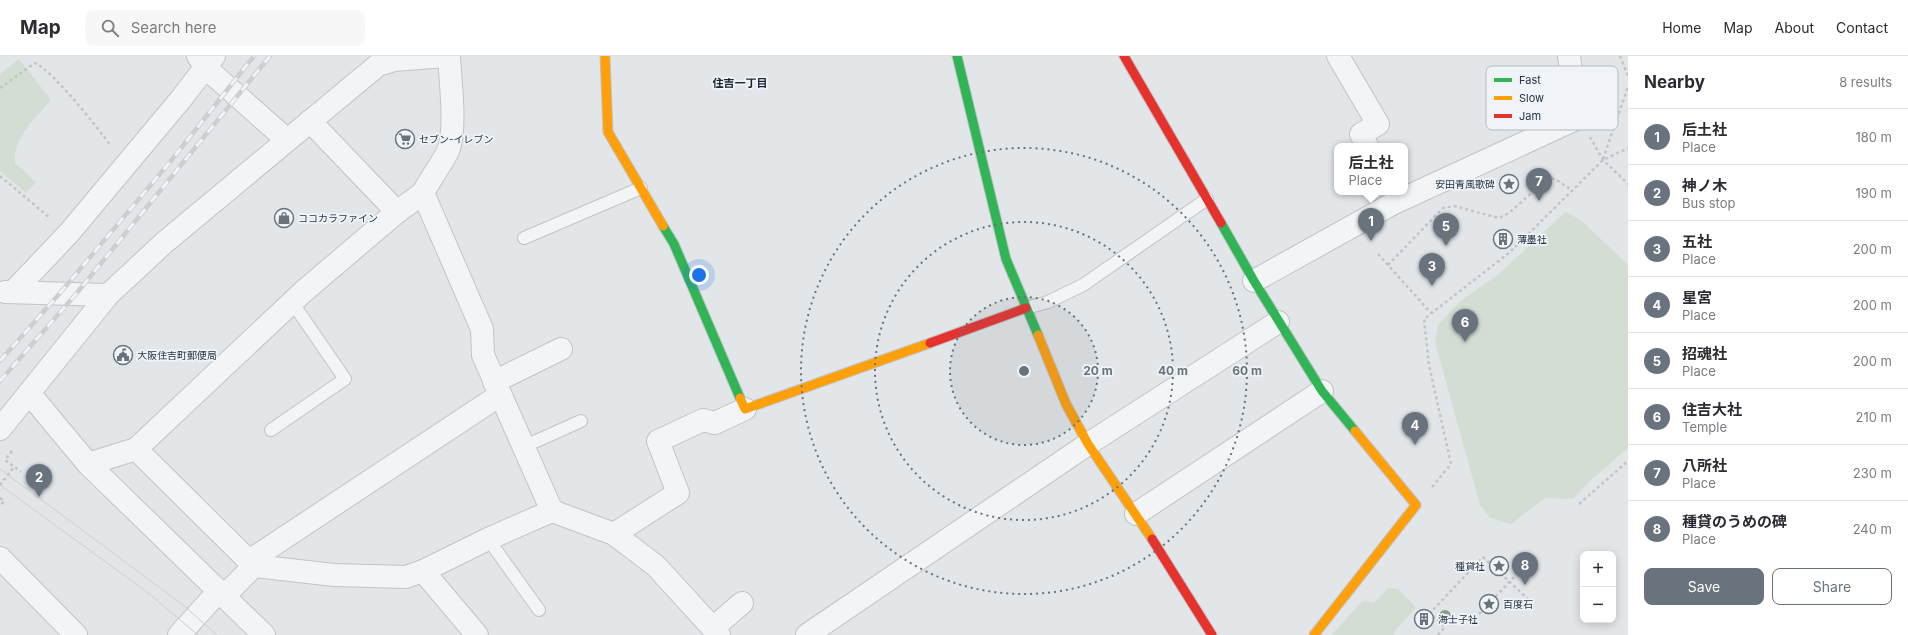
<!DOCTYPE html>
<html lang="en">
<head>
<meta charset="utf-8">
<style>
	:root { --surface:#fff; --page:#f7f7f7; --text:#2b2b33; --muted:#7c7c81; --line:#e1e1e2; --accent:#69737e }
	body { margin:0; font-family:Inter,"Noto Sans JP",sans-serif; background:var(--page); color:var(--text) }
	.controls { position:absolute; right:12px; bottom:12px; display:grid; overflow:hidden; border-radius:8px; box-shadow:0 2px 10px #0003 }
	.controls button { width:36px; height:36px; display:grid; place-items:center; padding:0; border:0; border-bottom:1px solid var(--line); background:var(--surface); color:var(--text); font:20px sans-serif }
	.you { position:absolute; left:699px; top:219px; width:14px; height:14px; margin:-10px; border:3px solid #fff; border-radius:50%; background:#1a73e8; box-shadow:0 0 0 6px #1a73e833 }
	.badge { display:grid; place-items:center; width:26px; height:26px; border-radius:50%; background:var(--accent); color:#fff; font-size:13px; font-weight:700 }
	.pin { position:absolute; translate:-50% -33px; filter:drop-shadow(0 1px 2px #0008) }
	.pin::after { content:''; position:absolute; top:21px; width:14px; height:12px; background:inherit; clip-path:polygon(0 0,100% 0,50% 100%) }
	.popup { position:absolute; left:1334px; top:87px; width:74px; height:52px; box-sizing:border-box; display:grid; place-content:center; border-radius:8px; background:var(--surface); filter:drop-shadow(0 1px 3px #0005); font-size:13px; white-space:nowrap; color:var(--muted) }
	.popup b { font-size:15px; color:var(--text) }
	.popup::after { content:''; position:absolute; left:50%; top:100%; margin-left:-8px; border:8px solid transparent; border-top-color:var(--surface) }
	.list { margin:0; padding:0; list-style:none }
	h2 { display:flex; justify-content:space-between; align-items:center; height:52px; margin:0; padding:0 16px; font-size:17px }
	h2 small { font-size:13px; font-weight:400; color:var(--muted) }
	.list li { display:grid; grid-template-columns:26px 1fr auto; gap:12px; align-items:center; box-sizing:border-box; height:56px; padding:0 16px; border-top:1px solid var(--line) }
	.list b { display:block; font-size:15px; white-space:nowrap }
	.list p { margin:0; font-size:13px; white-space:nowrap; color:var(--muted) }
	.list em { font-size:13px; font-style:normal; color:var(--muted) }
	.actions { display:flex; gap:8px; padding:12px 16px }
	.actions a { flex:1; padding:9px 0; border:1px solid var(--accent); border-radius:8px; text-align:center; font-size:14px; color:var(--accent) }
	.actions .main { background:var(--accent); color:#fff }
	.icon { flex:none; width:22px; height:22px; fill:none; stroke:currentColor; stroke-width:2; stroke-linecap:round; stroke-linejoin:round }
	.map { position:relative; flex:none; width:1628px; height:579px; overflow:hidden }
	header { display:flex; align-items:center; gap:24px; box-sizing:border-box; height:56px; padding:0 20px; background:var(--surface); border-bottom:1px solid var(--line) }
	header strong { font-size:19px }
	nav { display:flex; gap:22px; margin-inline-start:auto; font-size:14px }
	.search { width:280px; height:36px; background:var(--page); display:flex; align-items:center; gap:10px; box-sizing:border-box; padding:0 14px; border-radius:8px; color:var(--muted); font-size:15px }
	main { display:flex }
	aside { flex:1; background:var(--surface) }
	.map>svg:first-child { display:block }
	.green { fill:#d4ddd3 }
	.lines { fill:none; stroke-linecap:round; stroke-linejoin:round }
	.lane-casing { stroke:#c1c4c7; stroke-width:14 }
	.street-casing { stroke:#c1c4c7; stroke-width:24 }
	.fast-casing { stroke:#c1c4c7; stroke-width:11 }
	.slow-casing { stroke:#c1c4c7; stroke-width:11 }
	.jam-casing { stroke:#c1c4c7; stroke-width:11 }
	.path { stroke:#c1c5c8; stroke-width:2.5; stroke-dasharray:3 3; stroke-linecap:butt }
	.lane { stroke:#f2f4f5; stroke-width:12 }
	.street { stroke:#f2f4f5; stroke-width:22 }
	.fast { stroke:#30b455; stroke-width:9 }
	.slow { stroke:#ff9f0a; stroke-width:9 }
	.jam { stroke:#e5322d; stroke-width:9 }
	.tram { stroke:#ccced0; stroke-width:1 }
	.rail-casing { stroke:#ccced0; stroke-width:4.5 }
	.rail { stroke:#f0f4f8; stroke-width:3; stroke-dasharray:9; stroke-linecap:butt }
	.tree { fill:#8a9d85 }
	.ring { fill:none; stroke:#69737e; stroke-width:2; stroke-dasharray:2 4 }
	.labels { text-anchor:middle; stroke-width:3.5; stroke-linejoin:round; paint-order:stroke }
	.poi-label { font-size:10px; fill:#273544; stroke:#f0f4f8; text-anchor:start }
	.neighbourhood-label { font-size:11px; font-weight:bold; fill:#1a2634; stroke:#f0f4f8 }
	.key { fill:#f0f4f8; stroke:#b4bbc2; stroke-width:1 }
	.key-label { font-size:11px; fill:#273544 }
	.centre { fill:#69737e; stroke:#f0f4f8; stroke-width:2 }
	.ring-label { font-size:12px; text-anchor:middle; font-weight:bold; fill:#69737e; stroke:#f0f4f8; stroke-width:3.5; stroke-linejoin:round; paint-order:stroke }
</style>
</head>
<body>
<header>
<strong>Map</strong>
<div class="search"><svg class="icon" aria-label="search" viewBox="0 0 24 24"><circle cx="10" cy="10" r="6"/><path d="M15 15l6 6"/></svg>Search here</div>
<nav><a>Home</a><a>Map</a><a>About</a><a>Contact</a></nav>
</header>
<main>
<div class="map">
<svg width="1628" height="579" viewBox="0 0 1628 579">
	<rect width="100%" height="100%" fill="#e3e6e9"/>
	<g class="green">
		<path d="M19,3L51,44C36,61 12,83 15,107L36,126L26,137L0,115V18Z"/>
		<path d="M1565,156L1581,164L1628,209V392L1592,423L1573,443L1545,442L1511,468L1490,462L1480,449L1435,286L1438,269L1458,247L1499,218Z"/>
		<path d="M1388,532L1398,533L1415,550V553L1395,575L1394,579H1332L1361,546L1365,545L1374,547Z"/>
	</g>
	<g class="lines">
		<defs>
			<g id="lane">
				<path d="M524,182L641,132"/>
				<path d="M1026,252L1048,246L1083,229L1207,143"/>
				<path d="M271,374L345,323L292,246"/>
				<path d="M523,391L581,365"/>
				<path d="M488,483L539,554"/>
			</g>
			<g id="street">
				<path d="M198,0L206,12L287,84"/>
				<path d="M449,0C450,25 457,72 448,95C441,109 430,123 423,137L482,273L483,299L552,455"/>
				<path d="M1338,0L1378,68L1361,78L1367,90"/>
				<path d="M310,65L397,156"/>
				<path d="M1254,225L1394,147L1578,62L1569,0"/>
				<path d="M5,236L108,239"/>
				<path d="M13,236L69,177L181,43L214,0"/>
				<path d="M494,326L561,293"/>
				<path d="M29,337L88,408L264,579"/>
				<path d="M0,373L108,239L165,186L378,9L394,4L446,0"/>
				<path d="M136,393L254,510"/>
				<path d="M88,408L136,393L304,235L397,156L423,137"/>
				<path d="M1136,458L1322,335"/>
				<path d="M614,478L678,437L658,385L703,364L715,367L745,353"/>
				<path d="M0,502L76,579"/>
				<path d="M249,505L500,339"/>
				<path d="M423,515L477,579"/>
				<path d="M224,540L254,510L334,519L406,521L423,515L488,483L552,455L614,478L656,510L719,579"/>
				<path d="M713,572L742,547"/>
				<path d="M179,579L218,536"/>
				<path d="M807,579L1088,388L1278,266"/>
			</g>
			<g id="fast">
				<path d="M957,0L1006,203L1038,279"/>
				<path d="M1221,167L1254,225L1322,335L1355,375"/>
				<path d="M663,170L674,188L740,342"/>
			</g>
			<g id="slow">
				<path d="M605,0L608,76L663,170"/>
				<path d="M1038,279L1066,348L1088,388L1152,483"/>
				<path d="M740,342L745,353L930,287"/>
				<path d="M1314,579L1416,449L1355,375"/>
			</g>
			<g id="jam">
				<path d="M1124,0L1221,167"/>
				<path d="M930,287L1026,252"/>
				<path d="M1152,483L1212,579"/>
			</g>
		</defs>
		<use href="#lane" class="lane-casing"/>
		<use href="#street" class="street-casing"/>
		<use href="#fast" class="fast-casing"/>
		<use href="#slow" class="slow-casing"/>
		<use href="#jam" class="jam-casing"/>
		<g class="path">
			<path d="M1620,0L1628,20"/>
			<path d="M0,32L35,7C55,17 96,70 111,90"/>
			<path d="M1590,81L1603,104L1628,128"/>
			<path d="M1603,103L1628,31"/>
			<path d="M0,120L50,162"/>
			<path d="M1378,198L1431,257"/>
			<path d="M1388,209L1443,152L1454,150L1499,162L1509,157L1548,122L1555,123L1572,134"/>
			<path d="M12,395L5,404L21,416"/>
			<path d="M0,429L14,411"/>
			<path d="M1432,431L1451,408L1429,309L1424,263L1509,197L1603,104L1628,92"/>
			<path d="M0,442L4,445L0,450"/>
			<path d="M1579,448L1628,405"/>
			<path d="M1479,558L1514,521"/>
			<path d="M1438,579L1445,571L1430,557L1483,501L1529,544"/>
		</g>
		<use href="#lane" class="lane"/>
		<use href="#street" class="street"/>
		<use href="#fast" class="fast"/>
		<use href="#slow" class="slow"/>
		<use href="#jam" class="jam"/>
		<g class="tram">
			<path d="M0,413L183,549L217,579"/>
			<path d="M0,429L147,536L198,579"/>
		</g>
		<defs>
			<g id="rail">
				<path d="M0,305L60,237L170,106L254,0"/>
				<path d="M0,325L76,238L270,0"/>
			</g>
		</defs>
		<use href="#rail" class="rail-casing"/>
		<use href="#rail" class="rail"/>
	</g>
	<circle class="tree" cx="1445" cy="560" r="6"/>
	<circle cx="1024" cy="315" r="74" fill="#69737e" fill-opacity=".12"/>
	<g class="ring">
		<circle cx="1024" cy="315" r="74"/>
		<circle cx="1024" cy="315" r="149"/>
		<circle cx="1024" cy="315" r="223"/>
	</g>
	<defs>
		<symbol id="supermarket-ring" viewBox="-11 -11 22 22"><circle r="9.5" fill="#f0f4f8" stroke="#69737e" stroke-width="1.5"/><path d="M-6-5.5h2.5l.6 2H6L4.5 2H-2.5L-4.4-4H-6ZM-1.5 3.2a1.3 1.3 0 1 0 .1 0ZM3 3.2a1.3 1.3 0 1 0 .1 0Z" fill="#69737e"/></symbol>
		<symbol id="sight-ring" viewBox="-11 -11 22 22"><circle r="9.5" fill="#f0f4f8" stroke="#69737e" stroke-width="1.5"/><path d="M0-6L1.8-2.2L6-1.7L2.9 1.2L3.7 5.4L0 3.3L-3.7 5.4L-2.9 1.2L-6-1.7L-1.8-2.2Z" fill="#69737e"/></symbol>
		<symbol id="shop-ring" viewBox="-11 -11 22 22"><circle r="9.5" fill="#f0f4f8" stroke="#69737e" stroke-width="1.5"/><path d="M-5-2.5h2.3a2.7 3.5 0 0 1 5.4 0H5L5.5 6h-11ZM-1.5-2.5h3a1.5 2.3 0 0 0-3 0Z" fill="#69737e"/></symbol>
		<symbol id="building-ring" viewBox="-11 -11 22 22"><circle r="9.5" fill="#f0f4f8" stroke="#69737e" stroke-width="1.5"/><path d="M-4-6H4V6H1V3H-1V6H-4ZM-2.5-4.3h1.7v1.8h-1.7ZM.8-4.3h1.7v1.8H.8ZM-2.5-1h1.7V.8h-1.7ZM.8-1h1.7V.8H.8Z" fill="#69737e"/></symbol>
		<symbol id="civic-ring" viewBox="-11 -11 22 22"><circle r="9.5" fill="#f0f4f8" stroke="#69737e" stroke-width="1.5"/><path d="M-.6-6.5H3V-4.5H.6V-3L4-1V1h2V6H-6V1h2V-1L-.6-3ZM-1.2 2.5V6h2.4V2.5Z" fill="#69737e"/></symbol>
	</defs>
	<g fill-rule="evenodd">
		<use href="#supermarket-ring" x="394" y="72" width="22" height="22"/>
		<use href="#sight-ring" x="1498" y="117" width="22" height="22"/>
		<use href="#shop-ring" x="273" y="151" width="22" height="22"/>
		<use href="#building-ring" x="1492" y="172" width="22" height="22"/>
		<use href="#civic-ring" x="112" y="288" width="22" height="22"/>
		<use href="#sight-ring" x="1488" y="499" width="22" height="22"/>
		<use href="#sight-ring" x="1478" y="537" width="22" height="22"/>
		<use href="#building-ring" x="1413" y="552" width="22" height="22"/>
	</g>
	<g class="labels">
		<g class="poi-label">
			<text x="419" y="87">セブン-イレブン</text>
			<text x="1495" y="132" text-anchor="end">安田青風歌碑</text>
			<text x="298" y="166">ココカラファイン</text>
			<text x="1517" y="187">薄墨社</text>
			<text x="137" y="303">大阪住吉町郵便局</text>
			<text x="1485" y="514" text-anchor="end">種貸社</text>
			<text x="1503" y="552">百度石</text>
			<text x="1438" y="567">海士子社</text>
		</g>
		<g class="neighbourhood-label">
			<text x="740" y="31">住吉一丁目</text>
		</g>
	</g>
	<rect x="1486" y="10" width="132" height="64" rx="6" class="key"/>
	<rect x="1494" y="22" width="18" height="4" fill="#30b455"/>
	<rect x="1494" y="40" width="18" height="4" fill="#ff9f0a"/>
	<rect x="1494" y="58" width="18" height="4" fill="#e5322d"/>
	<g class="key-label">
		<text x="1519" y="28">Fast</text>
		<text x="1519" y="46">Slow</text>
		<text x="1519" y="64">Jam</text>
	</g>
	<circle cx="1024" cy="315" r="6" class="centre"/>
	<g class="ring-label">
		<text x="1098" y="319">20 m</text>
		<text x="1173" y="319">40 m</text>
		<text x="1247" y="319">60 m</text>
	</g>
</svg>
<div class="controls">
<button>+</button>
<button>−</button>
</div>
<div class="you"></div>
<div class="pin badge" style="left:1371px;top:185px">1</div>
<div class="popup"><b>后土社</b>Place</div>
<div class="pin badge" style="left:39px;top:441px">2</div>
<div class="pin badge" style="left:1432px;top:230px">3</div>
<div class="pin badge" style="left:1415px;top:389px">4</div>
<div class="pin badge" style="left:1446px;top:190px">5</div>
<div class="pin badge" style="left:1465px;top:286px">6</div>
<div class="pin badge" style="left:1539px;top:145px">7</div>
<div class="pin badge" style="left:1525px;top:529px">8</div>
</div>
<aside>
<h2>Nearby<small>8 results</small></h2>
<ul class="list">
<li><span class="badge">1</span><div><b>后土社</b><p>Place</p></div><em>180 m</em></li>
<li><span class="badge">2</span><div><b>神ノ木</b><p>Bus stop</p></div><em>190 m</em></li>
<li><span class="badge">3</span><div><b>五社</b><p>Place</p></div><em>200 m</em></li>
<li><span class="badge">4</span><div><b>星宮</b><p>Place</p></div><em>200 m</em></li>
<li><span class="badge">5</span><div><b>招魂社</b><p>Place</p></div><em>200 m</em></li>
<li><span class="badge">6</span><div><b>住吉大社</b><p>Temple</p></div><em>210 m</em></li>
<li><span class="badge">7</span><div><b>八所社</b><p>Place</p></div><em>230 m</em></li>
<li><span class="badge">8</span><div><b>種貸のうめの碑</b><p>Place</p></div><em>240 m</em></li>
</ul>
<div class="actions"><a class="main">Save</a><a>Share</a></div>
</aside>
</main>
</body>
</html>
